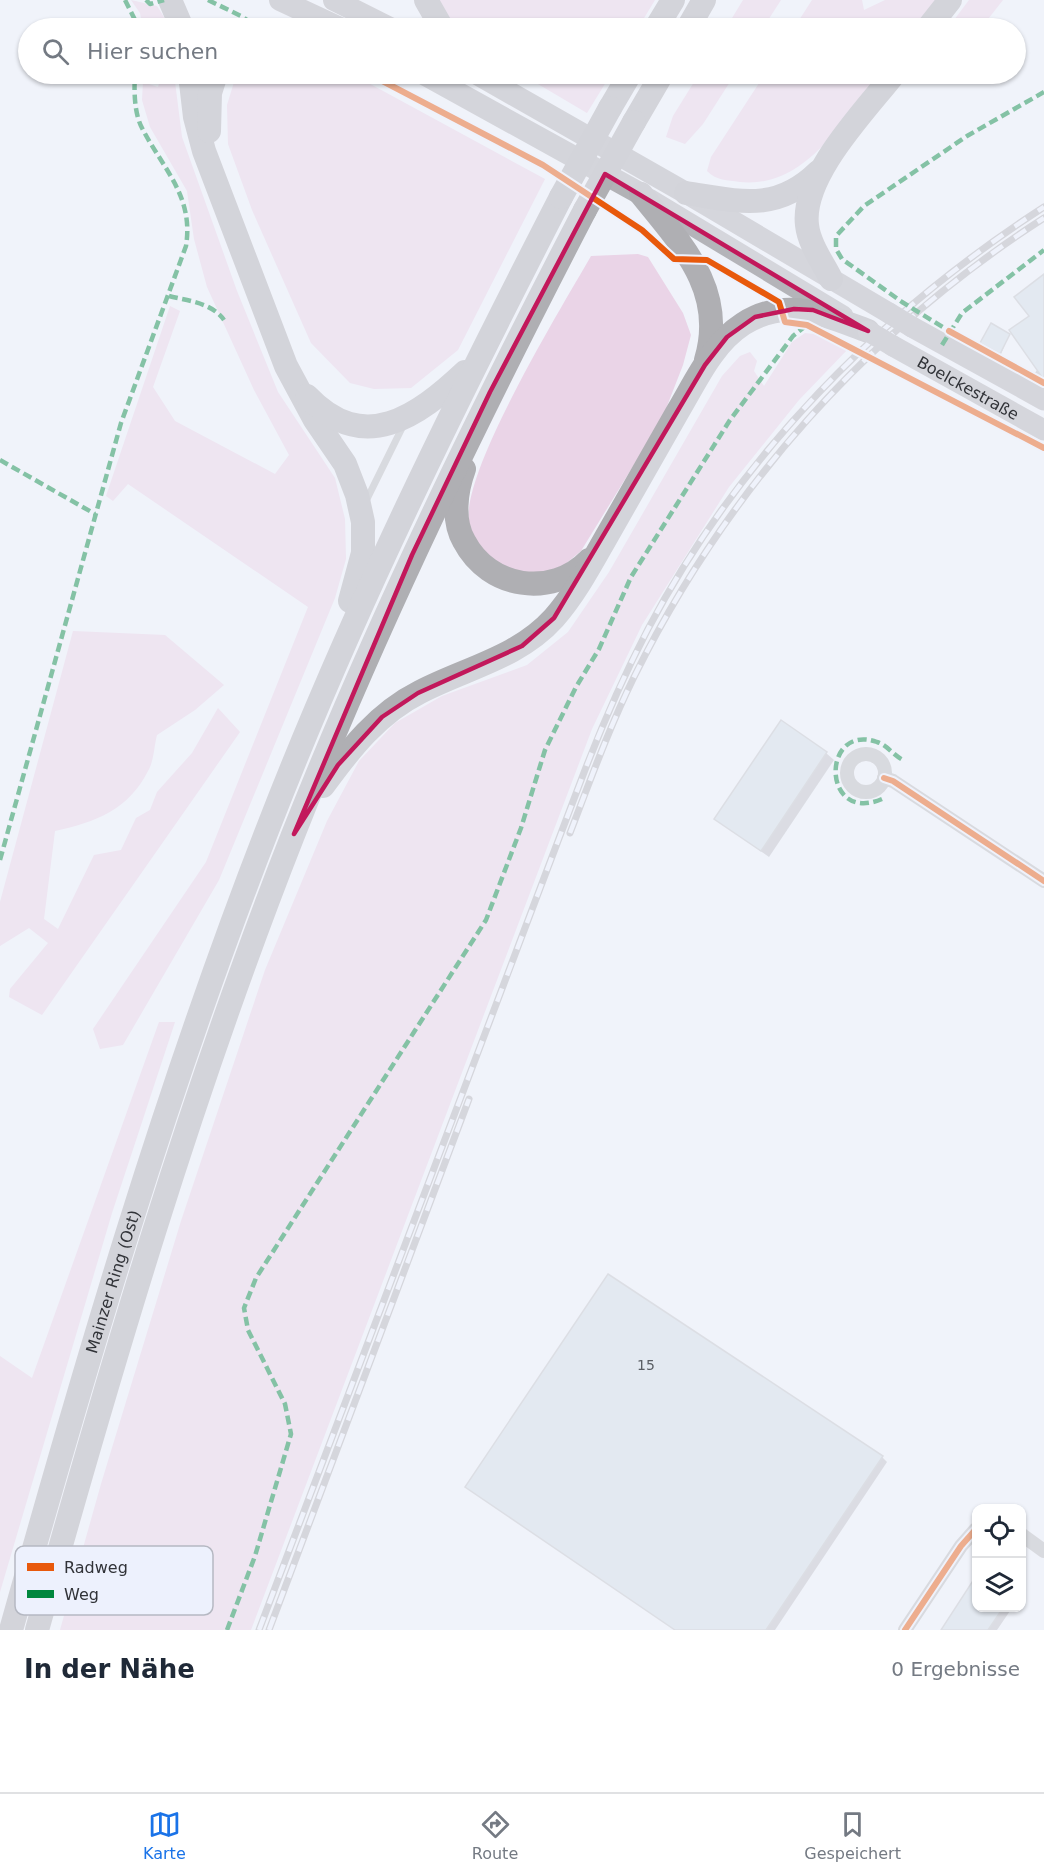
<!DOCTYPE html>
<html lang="de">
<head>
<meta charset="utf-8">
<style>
	:root { --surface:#fff; --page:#f6f6f7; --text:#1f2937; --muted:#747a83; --line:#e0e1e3; --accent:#1a73e8 }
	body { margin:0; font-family:"DejaVu Sans",sans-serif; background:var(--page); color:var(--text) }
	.controls { position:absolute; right:18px; bottom:18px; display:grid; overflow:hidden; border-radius:12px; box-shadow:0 2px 4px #0004 }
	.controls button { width:54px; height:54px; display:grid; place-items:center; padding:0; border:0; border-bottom:2px solid var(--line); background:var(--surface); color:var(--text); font:30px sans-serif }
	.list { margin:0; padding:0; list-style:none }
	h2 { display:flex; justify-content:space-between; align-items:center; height:78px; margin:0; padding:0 24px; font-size:26px }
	h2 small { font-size:20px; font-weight:400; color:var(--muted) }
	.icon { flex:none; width:33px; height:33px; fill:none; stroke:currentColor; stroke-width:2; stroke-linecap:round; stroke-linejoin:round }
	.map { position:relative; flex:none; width:1044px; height:1630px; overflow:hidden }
	.search { position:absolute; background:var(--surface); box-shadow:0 2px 4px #0004; left:18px; right:18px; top:18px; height:66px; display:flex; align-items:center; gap:15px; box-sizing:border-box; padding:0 21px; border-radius:33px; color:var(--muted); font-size:22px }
	.sheet { height:162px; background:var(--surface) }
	nav { display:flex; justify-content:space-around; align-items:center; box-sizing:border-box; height:84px; border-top:2px solid var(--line); background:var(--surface); font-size:16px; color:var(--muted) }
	nav a { display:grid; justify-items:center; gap:3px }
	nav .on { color:var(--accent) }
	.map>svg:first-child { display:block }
	.green { fill:#ead4e7 }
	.shadow { fill:#0003 }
	.building { fill:#d3dee6; stroke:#c3c6cb; stroke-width:1.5 }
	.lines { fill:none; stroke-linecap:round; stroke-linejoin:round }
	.service { stroke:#bbbcbe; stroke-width:7 }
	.minor { stroke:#bbbcbe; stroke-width:14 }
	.primary { stroke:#b4b4b9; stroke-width:21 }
	.trunk { stroke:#b2b2b6; stroke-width:22 }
	.motorway { stroke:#afafb3; stroke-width:24 }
	.rail-casing { stroke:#b4b4b8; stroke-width:7 }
	.rail { stroke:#edf1fd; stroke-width:4.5; stroke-dasharray:14; stroke-linecap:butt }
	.primary-bridge { stroke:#b4b4b9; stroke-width:21 }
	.motorway-bridge { stroke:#afafb3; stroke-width:24 }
	.quiet { stroke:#00873e; stroke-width:4.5; stroke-dasharray:9 4.5; stroke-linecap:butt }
	.cycleway-casing { stroke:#edf1fd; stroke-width:10 }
	.cycleway { stroke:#e8590c; stroke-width:6 }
	.marked { fill:none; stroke:#c2185b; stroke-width:4.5; stroke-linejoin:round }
	.labels { text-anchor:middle; stroke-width:5; stroke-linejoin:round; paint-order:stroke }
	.number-label { font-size:14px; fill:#5a5e64 }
	.street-label { font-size:16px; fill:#313338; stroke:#edf1fd }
	.key { fill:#edf1fd; stroke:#b5b8c2; stroke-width:1.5 }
	.key-label { font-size:16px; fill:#313338 }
</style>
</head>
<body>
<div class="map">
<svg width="1044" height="1630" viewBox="0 0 1044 1630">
	<rect width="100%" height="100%" fill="#f0f3fa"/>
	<g class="green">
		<path d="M131,0L157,6L164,17L166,28H143L140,13Z"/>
		<path d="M438,0H655L638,28H456Z"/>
		<path d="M743,0H781L763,28H726Z"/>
		<path d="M812,0H862L864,10L885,0H936L914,28H794Z"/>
		<path d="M969,0H1003L981,28H948Z"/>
		<path d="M162,74H174L182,137L237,291L278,392L335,478L345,519L346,559L335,598L219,880L123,1045L100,1049L93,1029L206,862L308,607L128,484L113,501L106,496L170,306L180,311L153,387L175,421L275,474L289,455L254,390L207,287L194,239L187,191L150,127L142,100L143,82L158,87Z"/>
		<path d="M242,74H344L361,79L545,179L458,350L411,388L374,389L350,383L311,343L252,210L228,144L227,105L235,79Z"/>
		<path d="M521,74H611L587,113Z"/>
		<path d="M699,74H735L703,124L685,144L666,137L673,116Z"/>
		<path d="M765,74H879C845,118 806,189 740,182C727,180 717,181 707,171L711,157Z"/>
		<path d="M638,254L648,257L683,313L691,335L683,365L662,419L581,551L557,571L536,579L482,557C478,546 471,534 469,523C460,473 563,305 591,256Z"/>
		<path d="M805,333L822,335L848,349L799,400L729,487L642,625L592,729L251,1630H60L101,1484L181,1221L265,970L327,821L359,761L395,723L442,696L527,665L568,632L609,572L722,376L740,356L750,352L757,361L754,371L764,386L792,342Z"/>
		<path d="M73,631L165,635L224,685L195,710L157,735C154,746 154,761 148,771C128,810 96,822 55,831L44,919L58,929L94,855L121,850L136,818L150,810L157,792L192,753L218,708L240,732L42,1015L9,997L10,989L48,943L29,928L0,946V902Z"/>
		<path d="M159,1022H175L112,1213L0,1592V1356L32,1378Z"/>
	</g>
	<g class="shadow">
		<path d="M1044,276V381L1034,374L1038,369L1031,316Z"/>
		<path d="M1009,335L1001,354L983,344Z"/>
		<path d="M826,753L834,760L769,857L716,819Z"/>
		<path d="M882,1457L887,1462L775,1630H675Z"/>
		<path d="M976,1579V1608H1012L997,1630H942Z"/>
		<path d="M1022,1583L1026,1587L1022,1593Z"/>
	</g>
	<g class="building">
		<path d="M1044,274V380L1009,330L1029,316L1014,297Z"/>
		<path d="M991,323L1010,334L1000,354L980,343Z"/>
		<path d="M781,720L827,752L761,851L714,819Z"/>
		<path d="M608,1274L883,1456L766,1630H675L465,1487Z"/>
		<path d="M976,1576V1608H1003L988,1630H941Z"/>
	</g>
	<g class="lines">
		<path class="service" d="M365,503L404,424"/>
		<g class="minor">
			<circle cx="866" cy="773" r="19"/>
			<path d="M884,778L893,781L1044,881"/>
			<path d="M1022,1535L1044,1551"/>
			<path d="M905,1630L961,1546L976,1529"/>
		</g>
		<g class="primary">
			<path d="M689,195L889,313"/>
			<path d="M649,199L843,316"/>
			<path d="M912,327L1044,400"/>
			<path id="s1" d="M893,346L1044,430"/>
		</g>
		<g class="trunk">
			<path d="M280,0L340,28"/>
			<path d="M334,0L390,28"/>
			<path d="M424,74L641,194"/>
			<path d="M477,74L686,193"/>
		</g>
		<g class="motorway">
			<path d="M170,0L182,28"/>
			<path d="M426,0L442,28"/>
			<path d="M656,28L673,0"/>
			<path d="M688,28L704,0"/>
			<path d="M928,28L950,0"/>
			<path d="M190,74L195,117L204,151L286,366L315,420L345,464L357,495L363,522V553L350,601"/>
			<path d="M610,108L630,74"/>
			<path d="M634,122L662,74"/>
			<path d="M209,131L210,93L216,74"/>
			<path d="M686,193C738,201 776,213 818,172"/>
			<path d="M641,194C681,244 727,290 706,360"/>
			<path d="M831,279C823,263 809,244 807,225C801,176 865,111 894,74"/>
			<path d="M307,396C364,456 418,416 465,372"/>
			<path d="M464,469C456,491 452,520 464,541C489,589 552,598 589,560"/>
			<path d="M323,786C350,749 378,713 420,692C466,668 518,658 554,618C576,593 592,562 608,534C631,493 655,452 678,411C696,381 712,344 743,324C787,296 824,315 868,331"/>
			<path id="s2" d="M11,1630C87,1359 166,1090 268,828C352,611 455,403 561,197"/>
			<path d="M37,1630C112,1362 191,1094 293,835C378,620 479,414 585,210"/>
		</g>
		<defs>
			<g id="rail">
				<path d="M570,833C590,781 609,728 634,677C727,489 867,332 1044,218"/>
				<path d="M259,1630L580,783C600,730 622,679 648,629C739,456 880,313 1044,207"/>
				<path d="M269,1630L469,1099"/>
			</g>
		</defs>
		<use href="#rail" class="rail-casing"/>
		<use href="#rail" class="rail"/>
		<g class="primary-bridge">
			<path d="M889,313L912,327"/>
			<path d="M868,331L893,346"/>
		</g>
		<g class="motorway-bridge">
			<path d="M561,197L610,108"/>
			<path d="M585,210L634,122"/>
		</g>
		<g class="quiet">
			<path d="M125,0L139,28"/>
			<path d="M146,0L150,4L164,0"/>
			<path d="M208,0L243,17L258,28"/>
			<path d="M169,296C189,301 212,303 224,320"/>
			<path d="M954,334L902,302L842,259L836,249V236L864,206L967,136L1044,92"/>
			<path d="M942,345L962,313L1044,250"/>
			<path d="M0,460L95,514"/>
			<path d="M882,799C821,825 821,722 877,742C887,745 893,755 903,760"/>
			<path d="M0,860L121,423L186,246C194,196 163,169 142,128C134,113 134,90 135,74"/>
			<path d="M227,1630L255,1556L291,1434L285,1404L248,1330L244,1308L256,1278L486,920L521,828L545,750L576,687L599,649L631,577L730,420L793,336L807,325"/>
		</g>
		<defs>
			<g id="cycleway">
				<path d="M369,74L543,165L642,230L674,259L707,260L779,302L785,322L807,325L1044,448"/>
				<path d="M949,331L1044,383"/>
				<path d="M884,778L893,781L1044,881"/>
				<path d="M905,1630L961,1546L976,1529"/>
			</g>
		</defs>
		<use href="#cycleway" class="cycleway-casing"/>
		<use href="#cycleway" class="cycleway"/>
	</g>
	<path d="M0 0H1044V1630H0ZM605,174L868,331L813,310L794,309L755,317L727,337L705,365L554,618L522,646L418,693L382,717L338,765L294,834L412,555L490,392Z" fill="#f0f3fa" fill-opacity=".55" fill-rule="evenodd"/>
	<path class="marked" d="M605,174L868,331L813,310L794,309L755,317L727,337L705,365L554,618L522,646L418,693L382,717L338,765L294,834L412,555L490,392Z"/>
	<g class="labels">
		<g class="number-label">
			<text x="646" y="1370">15</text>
		</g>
		<g class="street-label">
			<text dy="6" stroke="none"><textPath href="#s1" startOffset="86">Boelckestraße</textPath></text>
			<text dy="6" stroke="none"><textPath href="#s2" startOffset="363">Mainzer Ring (Ost)</textPath></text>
		</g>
	</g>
	<rect x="15" y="1546" width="198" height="69" rx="9" class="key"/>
	<rect x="27" y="1563" width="27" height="8" fill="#e8590c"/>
	<rect x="27" y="1590" width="27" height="8" fill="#00873e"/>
	<g class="key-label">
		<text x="64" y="1573">Radweg</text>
		<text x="64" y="1600">Weg</text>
	</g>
</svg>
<div class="controls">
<button><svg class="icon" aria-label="locate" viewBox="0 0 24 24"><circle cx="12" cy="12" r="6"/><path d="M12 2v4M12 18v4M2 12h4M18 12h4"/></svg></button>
<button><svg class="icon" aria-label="layers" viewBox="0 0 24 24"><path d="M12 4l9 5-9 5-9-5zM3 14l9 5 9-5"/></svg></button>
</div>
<div class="search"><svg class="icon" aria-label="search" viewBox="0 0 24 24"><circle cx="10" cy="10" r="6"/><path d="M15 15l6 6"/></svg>Hier suchen</div>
</div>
<section class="sheet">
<h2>In der Nähe<small>0 Ergebnisse</small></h2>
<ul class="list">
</ul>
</section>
<nav>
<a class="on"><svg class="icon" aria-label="map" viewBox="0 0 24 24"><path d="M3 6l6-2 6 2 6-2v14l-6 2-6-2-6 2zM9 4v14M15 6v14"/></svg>Karte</a>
<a><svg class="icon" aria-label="directions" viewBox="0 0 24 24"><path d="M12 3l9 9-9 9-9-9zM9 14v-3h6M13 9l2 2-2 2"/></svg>Route</a>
<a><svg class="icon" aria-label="saved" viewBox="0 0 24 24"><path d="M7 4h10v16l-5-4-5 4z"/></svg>Gespeichert</a>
</nav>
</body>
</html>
